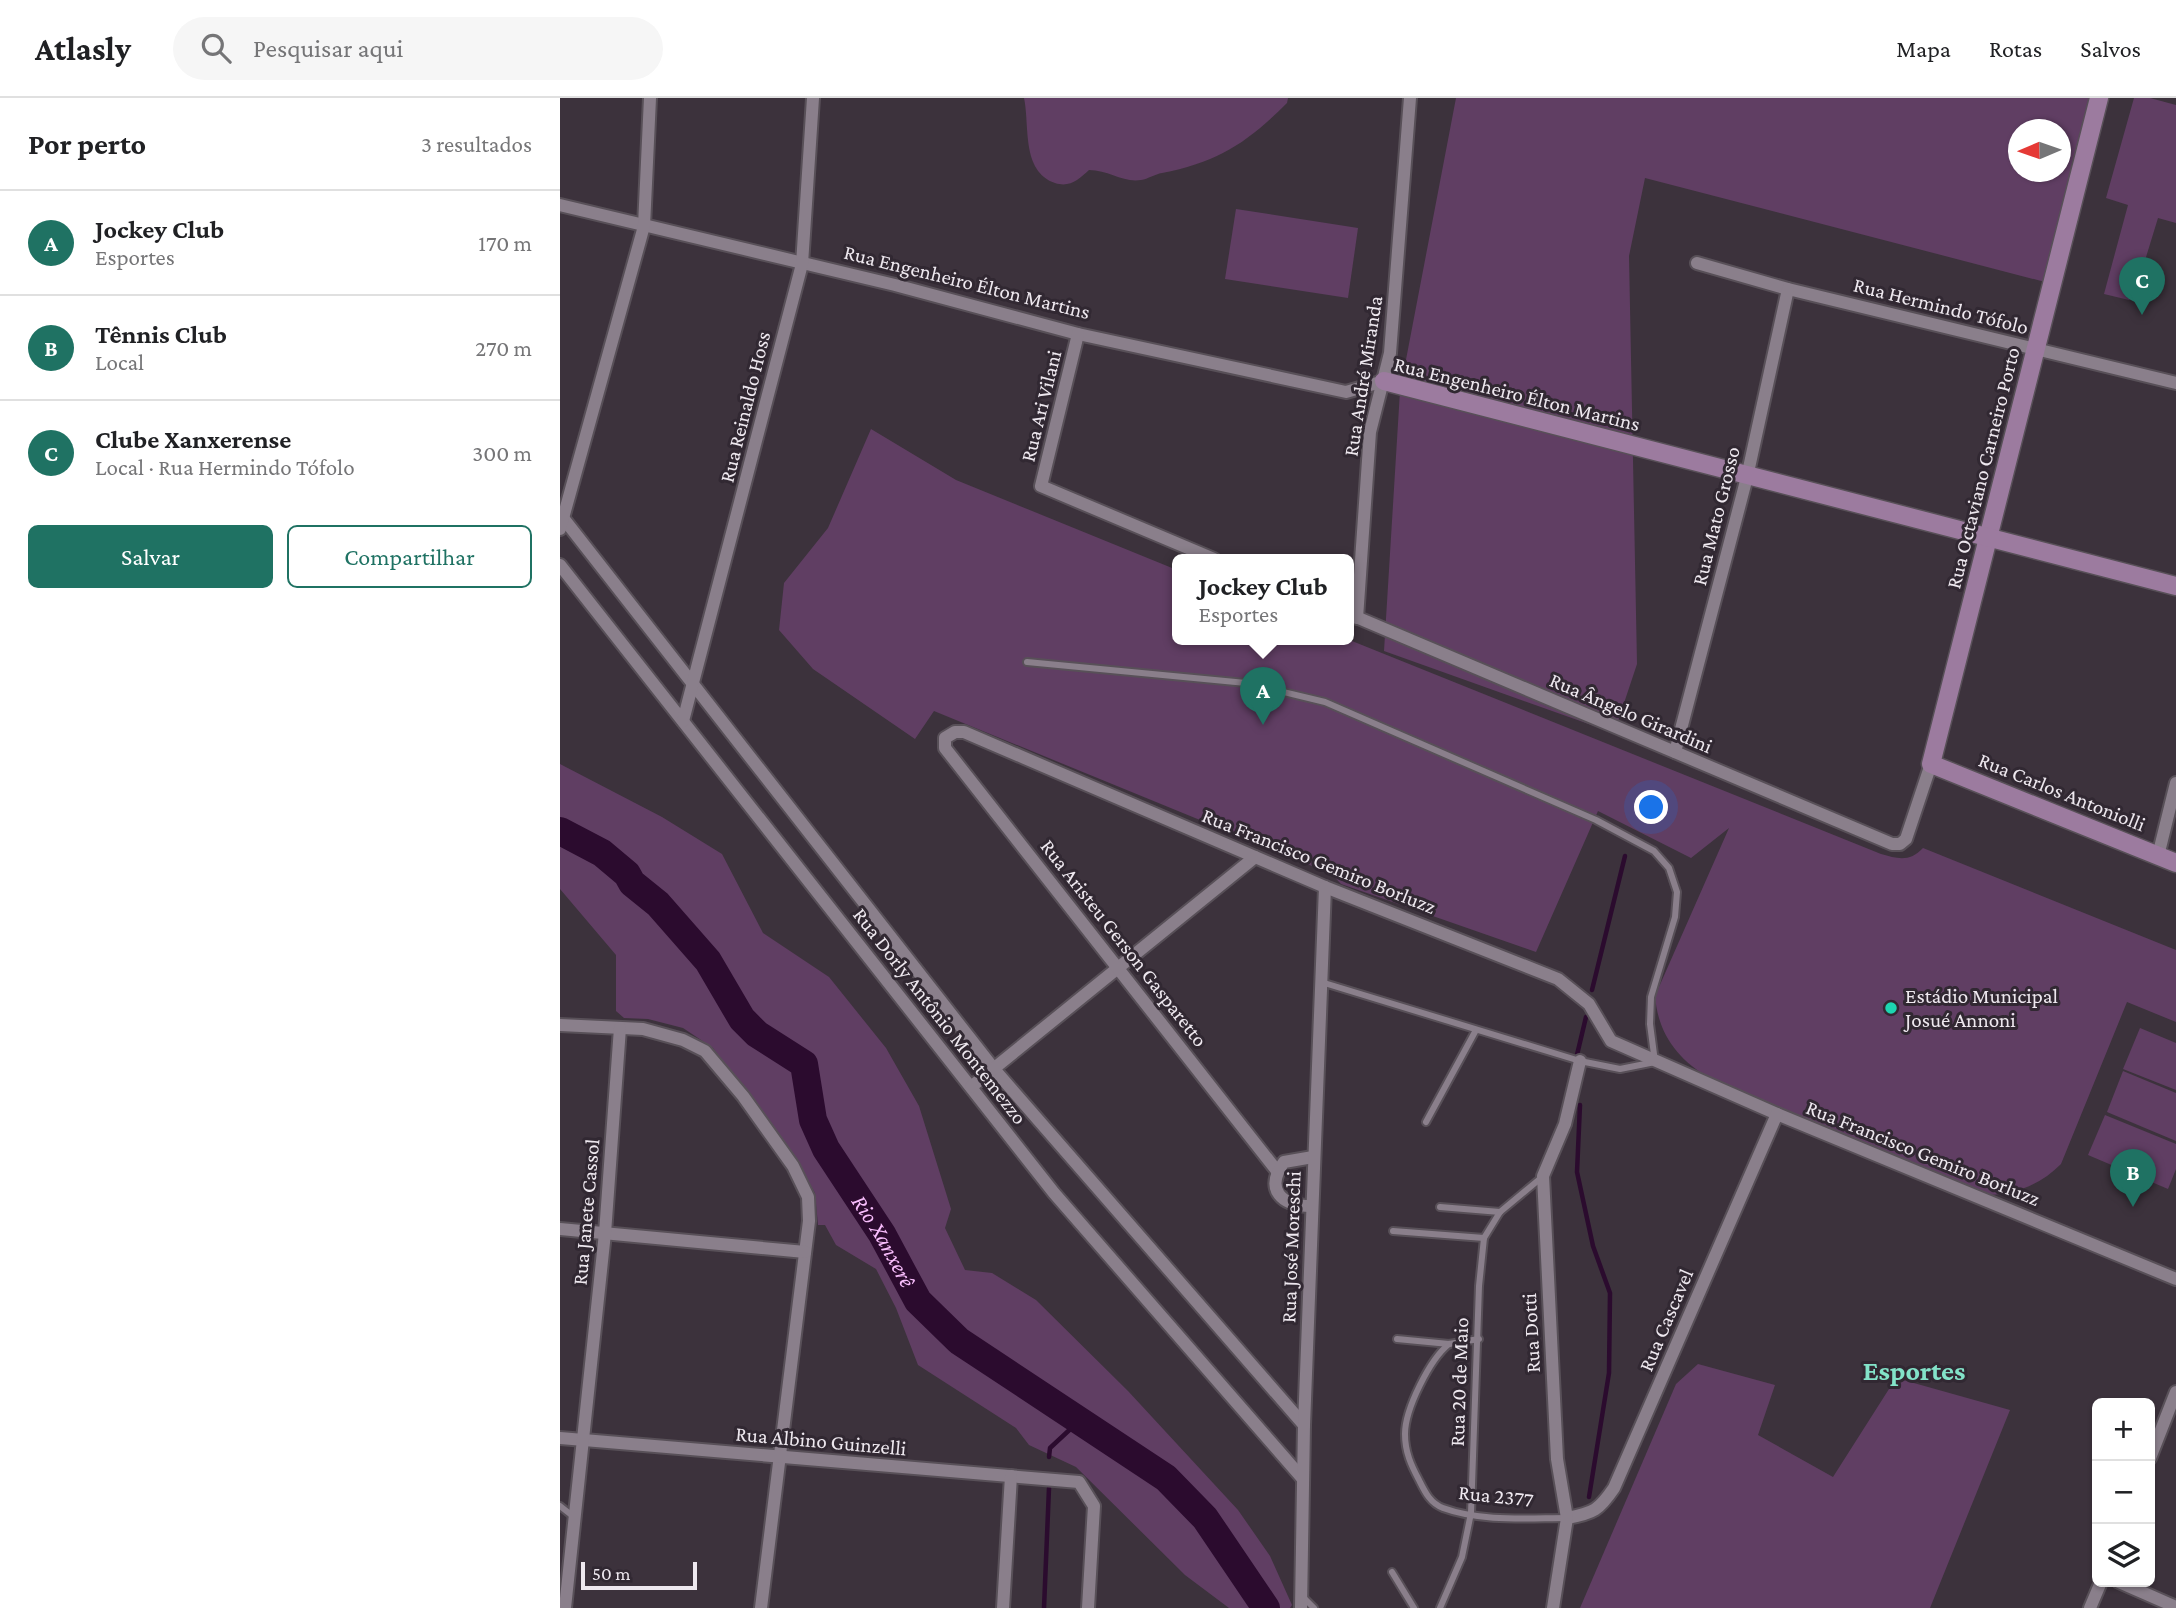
<!DOCTYPE html>
<html lang="pt">
<head>
<meta charset="utf-8">
<style>
	:root { --surface:#fff; --page:#f6f6f6; --text:#202124; --muted:#757577; --line:#e0e0e0; --accent:#1f7263 }
	body { margin:0; font-family:"Crimson Pro",serif; background:var(--page); color:var(--text) }
	.controls { position:absolute; right:21px; bottom:21px; display:grid; overflow:hidden; border-radius:10px; box-shadow:0 2px 5px #0004 }
	.controls button { width:63px; height:63px; display:grid; place-items:center; padding:0; border:0; border-bottom:2px solid var(--line); background:var(--surface); color:var(--text); font:35px sans-serif }
	.compass { position:absolute; left:1448px; top:21px; width:63px; height:63px; border-radius:50%; background:var(--surface); box-shadow:0 2px 5px #0004; rotate:268deg }
	.scale { position:absolute; left:21px; bottom:18px; width:116px; box-sizing:border-box; padding-left:7px; border:4px solid #eee8ef; border-top:0; font-size:19px; line-height:24px; white-space:nowrap; color:#eee8ef; -webkit-text-stroke:5px #312832; paint-order:stroke }
	.you { position:absolute; left:1092px; top:710px; width:24px; height:24px; margin:-18px; border:5px solid #fff; border-radius:50%; background:#1a73e8; box-shadow:0 0 0 10px #1a73e833 }
	.badge { display:grid; place-items:center; width:46px; height:46px; border-radius:50%; background:var(--accent); color:#fff; font-size:23px; font-weight:700 }
	.pin { position:absolute; translate:-50% -58px; filter:drop-shadow(0 2px 4px #0008) }
	.pin::after { content:''; position:absolute; top:37px; width:24px; height:21px; background:inherit; clip-path:polygon(0 0,100% 0,50% 100%) }
	.popup { position:absolute; left:612px; top:456px; width:182px; height:91px; box-sizing:border-box; display:grid; place-content:center; border-radius:10px; background:var(--surface); filter:drop-shadow(0 2px 5px #0005); font-size:23px; white-space:nowrap; color:var(--muted) }
	.popup b { font-size:26px; color:var(--text) }
	.popup::after { content:''; position:absolute; left:50%; top:100%; margin-left:-14px; border:14px solid transparent; border-top-color:var(--surface) }
	.list { margin:0; padding:0; list-style:none }
	h2 { display:flex; justify-content:space-between; align-items:center; height:91px; margin:0; padding:0 28px; font-size:30px }
	h2 small { font-size:23px; font-weight:400; color:var(--muted) }
	.list li { display:grid; grid-template-columns:46px 1fr auto; gap:21px; align-items:center; box-sizing:border-box; height:105px; padding:0 28px; border-top:2px solid var(--line) }
	.list b { display:block; font-size:26px; white-space:nowrap }
	.list p { margin:0; font-size:23px; white-space:nowrap; color:var(--muted) }
	.list em { font-size:23px; font-style:normal; color:var(--muted) }
	.actions { display:flex; gap:14px; padding:21px 28px }
	.actions a { flex:1; padding:16px 0; border:2px solid var(--accent); border-radius:10px; text-align:center; font-size:24px; color:var(--accent) }
	.actions .main { background:var(--accent); color:#fff }
	.icon { flex:none; width:38px; height:38px; fill:none; stroke:currentColor; stroke-width:2; stroke-linecap:round; stroke-linejoin:round }
	.map { position:relative; flex:none; width:1616px; height:1510px; overflow:hidden }
	header { display:flex; align-items:center; gap:42px; box-sizing:border-box; height:98px; padding:0 35px; background:var(--surface); border-bottom:2px solid var(--line) }
	header strong { font-size:33px }
	nav { display:flex; gap:38px; margin-inline-start:auto; font-size:24px }
	.search { width:490px; height:63px; background:var(--page); display:flex; align-items:center; gap:18px; box-sizing:border-box; padding:0 24px; border-radius:38px; color:var(--muted); font-size:26px }
	main { display:flex }
	aside { flex:1; background:var(--surface) }
	.map>svg:first-child { display:block }
	.green { fill:#603e63; fill-rule:evenodd }
	.lines { fill:none; stroke-linecap:round; stroke-linejoin:round }
	.stream { stroke:#2b0b2e; stroke-width:4.5 }
	.river { stroke:#2b0b2e; stroke-width:28 }
	.lane-casing { stroke:#585058; stroke-width:10 }
	.street-casing { stroke:#585058; stroke-width:16 }
	.secondary-casing { stroke:#585058; stroke-width:21 }
	.lane { stroke:#8a7f8b; stroke-width:6 }
	.street { stroke:#8a7f8b; stroke-width:12 }
	.secondary { stroke:#9c7b9f; stroke-width:18 }
	.poi-dot { fill:#1dd5b1; stroke:#312832; stroke-width:2.5 }
	.labels { text-anchor:middle; stroke-width:6; stroke-linejoin:round; paint-order:stroke }
	.street-label { font-size:21px; fill:#eee8ef; stroke:#312832 }
	.poi-label { font-size:21px; fill:#eee8ef; stroke:#312832; text-anchor:start }
	.water-label { font-size:23px; font-style:italic; fill:#f8bdfc; stroke:#312832 }
	.district-label { font-size:28px; font-weight:bold; fill:#83e3c9; stroke:#312832 }
</style>
</head>
<body>
<header>
<strong>Atlasly</strong>
<div class="search"><svg class="icon" aria-label="search" viewBox="0 0 24 24"><circle cx="10" cy="10" r="6"/><path d="M15 15l6 6"/></svg>Pesquisar aqui</div>
<nav><a>Mapa</a><a>Rotas</a><a>Salvos</a></nav>
</header>
<main>
<aside>
<h2>Por perto<small>3 resultados</small></h2>
<ul class="list">
<li><span class="badge">A</span><div><b>Jockey Club</b><p>Esportes</p></div><em>170 m</em></li>
<li><span class="badge">B</span><div><b>Tênnis Club</b><p>Local</p></div><em>270 m</em></li>
<li><span class="badge">C</span><div><b>Clube Xanxerense</b><p>Local · Rua Hermindo Tófolo</p></div><em>300 m</em></li>
</ul>
<div class="actions"><a class="main">Salvar</a><a>Compartilhar</a></div>
</aside>
<div class="map">
<svg width="1616" height="1510" viewBox="0 0 1616 1510">
	<rect width="100%" height="100%" fill="#3c323c"/>
	<g class="green">
		<path d="M464,0H728L727,5C687,45 658,64 602,75C595,76 588,81 581,82C563,85 549,72 529,72C519,81 510,90 495,85C461,73 470,28 464,0Z"/>
		<path d="M896,0H1531L1485,184L1085,80L1069,158L1077,566L1054,635L824,553L840,293ZM1458,32H1500V74H1458Z"/>
		<path d="M1574,0H1590L1616,7V125L1598,120L1575,195L1569,202L1544,196L1568,107L1546,100Z"/>
		<path d="M676,111L798,130L788,200L665,181Z"/>
		<path d="M311,331L396,382L617,472V541H787L1321,756C1338,761 1350,764 1363,750L1616,852V924L1567,904L1501,1066C1481,1086 1457,1096 1430,1097L1150,980C1118,962 1098,936 1095,898L1169,730L1131,760L1038,713L976,854L781,786L768,772L752,768L374,613L355,641L253,571L219,532L224,485L268,430Z"/>
		<path d="M0,666L102,719L162,756L203,835L269,879L326,950L359,1008L391,1111L385,1130L405,1172L432,1175L476,1202L568,1293L678,1412L710,1458L732,1507L730,1510H669L625,1477L516,1369L469,1347L456,1330L358,1267L336,1210L316,1171L276,1147L265,1127H258L255,1095L241,1070L153,950L123,930L88,921L64,920L56,913V857L0,791Z"/>
		<path d="M1580,930L1616,945V992L1563,971Z"/>
		<path d="M1563,973L1616,995V1043L1547,1014Z"/>
		<path d="M1545,1017L1616,1046V1071L1608,1091L1528,1057Z"/>
		<path d="M1138,1266L1215,1287L1198,1337L1273,1379L1336,1280L1450,1312L1370,1510H1020L1116,1286Z"/>
	</g>
	<g class="lines">
		<g class="stream">
			<path d="M1032,892L1065,758"/>
			<path d="M1016,961L1026,919"/>
			<path d="M1020,1007L1017,1074L1033,1148L1050,1195L1049,1275L1029,1399"/>
			<path d="M489,1359L490,1350L518,1324"/>
			<path d="M484,1510L489,1390"/>
		</g>
		<path class="river" id="s1" d="M0,733L42,755L67,776L72,785L98,806L148,863L182,921L197,936L244,966L253,1022L266,1051L322,1136L358,1203L399,1243L606,1380L645,1420L706,1510"/>
		<defs>
			<g id="lane">
				<path d="M467,564L686,585L765,604L1036,722L1094,753L1109,770L1117,794L1115,819L1091,899L1090,926L1095,964L1060,971L1020,963L761,884"/>
				<path d="M866,1024L916,932"/>
				<path d="M880,1109L940,1114"/>
				<path d="M833,1133L924,1140"/>
				<path d="M837,1241L889,1246L919,1241"/>
				<path d="M889,1246C870,1261 845,1311 845,1336C845,1354 851,1367 859,1382C865,1394 870,1405 883,1410C921,1424 968,1420 1007,1420"/>
				<path d="M0,1408L14,1419"/>
				<path d="M832,1474L854,1510"/>
				<path d="M743,1499L754,1510"/>
				<path d="M880,1510L902,1459L911,1415L919,1188L924,1140L940,1114L981,1080"/>
			</g>
			<g id="street">
				<path d="M0,107L335,187L518,236L786,294L824,283"/>
				<path d="M1137,165L1228,191L1616,285"/>
				<path d="M518,236L481,388L654,461"/>
				<path d="M0,416L434,971L744,1327"/>
				<path d="M0,431L84,128L90,0"/>
				<path d="M0,467L494,1095L743,1381"/>
				<path d="M789,516L1332,746H1340L1346,741L1371,666"/>
				<path d="M797,520L810,334L830,255L850,0"/>
				<path d="M123,623L242,166L253,0"/>
				<path d="M1115,654L1187,379L1228,191"/>
				<path d="M1598,758L1616,685"/>
				<path d="M0,927L83,931L123,942L145,953L183,998L233,1068L248,1099L249,1123L201,1510"/>
				<path d="M411,989L695,759"/>
				<path d="M717,1073L385,650V640L395,634H404L765,789L998,881L1029,906L1051,943L1217,1016L1616,1181"/>
				<path d="M751,1108C722,1108 704,1092 724,1064L753,1059"/>
				<path d="M0,1131L245,1154"/>
				<path d="M0,1340L519,1384L534,1408L528,1510"/>
				<path d="M1590,1360L1616,1294"/>
				<path d="M1007,1420C1034,1415 1039,1412 1054,1390L1217,1016"/>
				<path d="M1559,1484L1616,1509"/>
				<path d="M5,1510L45,1135L60,930"/>
				<path d="M443,1510L451,1378"/>
				<path d="M741,1510L744,1327L765,789"/>
				<path d="M993,1510L1007,1420L997,1361L983,1078L1005,1026L1020,963"/>
				<path d="M1530,1510L1541,1484"/>
			</g>
			<g id="secondary">
				<path d="M1539,0L1371,666L1616,765"/>
				<path d="M824,283L1616,488"/>
			</g>
		</defs>
		<use href="#lane" class="lane-casing"/>
		<use href="#street" class="street-casing"/>
		<use href="#secondary" class="secondary-casing"/>
		<use href="#lane" class="lane"/>
		<use href="#street" class="street"/>
		<use href="#secondary" class="secondary"/>
	</g>
	<circle class="poi-dot" cx="1331" cy="910" r="7"/>
	<g class="labels">
		<g class="street-label">
			<text transform="translate(407 184) rotate(14)" y="7">Rua Engenheiro Élton Martins</text>
			<text transform="translate(1381 208) rotate(14)" y="7">Rua Hermindo Tófolo</text>
			<text transform="translate(803 278) rotate(-81)" y="7">Rua André Miranda</text>
			<text transform="translate(957 296) rotate(14)" y="7">Rua Engenheiro Élton Martins</text>
			<text transform="translate(481 308) rotate(-76)" y="7">Rua Ari Vilani</text>
			<text transform="translate(185 309) rotate(-76)" y="7">Rua Reinaldo Hoss</text>
			<text transform="translate(1423 370) rotate(-76)" y="7">Rua Octaviano Carneiro Porto</text>
			<text transform="translate(1156 418) rotate(-76)" y="7">Rua Mato Grosso</text>
			<text transform="translate(1071 615) rotate(23)" y="7">Rua Ângelo Girardini</text>
			<text transform="translate(1502 694) rotate(22)" y="7">Rua Carlos Antoniolli</text>
			<text transform="translate(759 763) rotate(22)" y="7">Rua Francisco Gemiro Borluzz</text>
			<text transform="translate(564 845) rotate(52)" y="7">Rua Aristeu Gerson Gasparetto</text>
			<text transform="translate(380 918) rotate(52)" y="7">Rua Dorly Antônio Montemezzo</text>
			<text transform="translate(1363 1055) rotate(22)" y="7">Rua Francisco Gemiro Borluzz</text>
			<text transform="translate(26 1114) rotate(-85)" y="7">Rua Janete Cassol</text>
			<text transform="translate(731 1149) rotate(-88)" y="7">Rua José Moreschi</text>
			<text transform="translate(1106 1222) rotate(-67)" y="7">Rua Cascavel</text>
			<text transform="translate(971 1235) rotate(-93)" y="7">Rua Dotti</text>
			<text transform="translate(899 1284) rotate(-88)" y="7">Rua 20 de Maio</text>
			<text transform="translate(261 1343) rotate(5)" y="7">Rua Albino Guinzelli</text>
			<text transform="translate(936 1398) rotate(6)" y="7">Rua 2377</text>
		</g>
		<g class="poi-label">
			<text x="1345" y="905">Estádio Municipal<tspan x="1345" dy="24">Josué Annoni</tspan></text>
		</g>
		<g class="water-label">
			<text dy="8" stroke="none"><textPath href="#s1" startOffset="541">Rio Xanxerê</textPath></text>
		</g>
		<g class="district-label">
			<text x="1354" y="1282">Esportes</text>
		</g>
	</g>
</svg>
<div class="controls">
<button>+</button>
<button>−</button>
<button><svg class="icon" aria-label="layers" viewBox="0 0 24 24"><path d="M12 4l9 5-9 5-9-5zM3 14l9 5 9-5"/></svg></button>
</div>
<svg class="compass" viewBox="-18 -18 36 36"><path d="M0-13l5 13h-10z" fill="#e53935"/><path d="M0 13l5-13h-10z" fill="#757577"/></svg>
<div class="scale">50 m</div>
<div class="you"></div>
<div class="pin badge" style="left:703px;top:627px">A</div>
<div class="popup"><b>Jockey Club</b>Esportes</div>
<div class="pin badge" style="left:1573px;top:1109px">B</div>
<div class="pin badge" style="left:1582px;top:217px">C</div>
</div>
</main>
</body>
</html>
